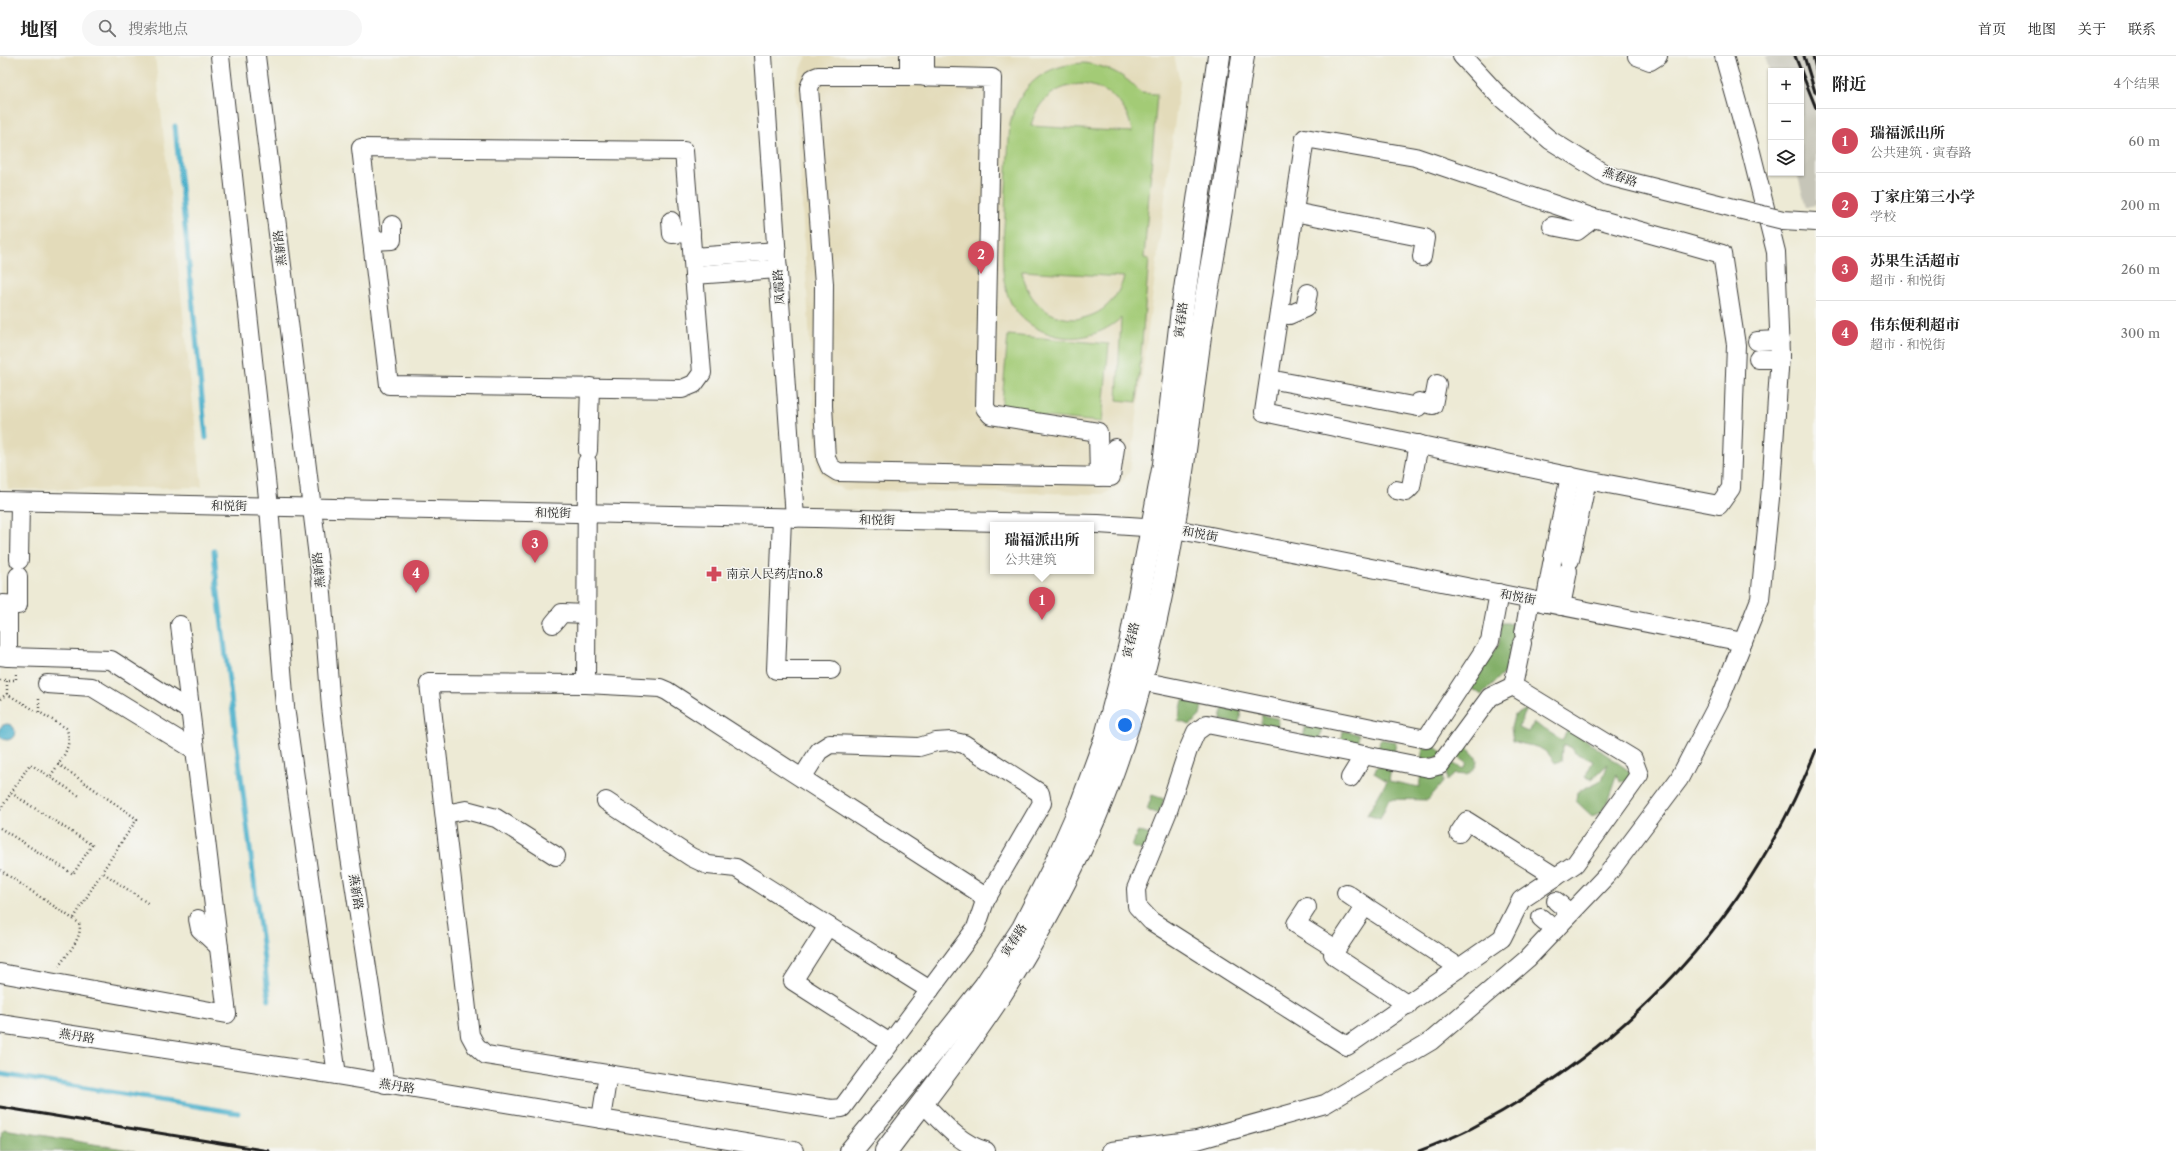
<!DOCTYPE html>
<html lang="zh">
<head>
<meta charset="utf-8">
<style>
	:root { --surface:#fff; --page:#f6f6f6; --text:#222; --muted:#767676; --line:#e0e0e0; --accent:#d1495b }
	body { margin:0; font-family:"Libre Caslon Text","Noto Serif SC",serif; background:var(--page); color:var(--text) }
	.controls { position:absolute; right:12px; top:12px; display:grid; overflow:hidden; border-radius:0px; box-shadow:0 1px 3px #0004 }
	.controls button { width:36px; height:36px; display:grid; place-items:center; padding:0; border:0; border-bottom:1px solid var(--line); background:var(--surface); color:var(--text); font:20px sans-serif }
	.you { position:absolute; left:1125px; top:669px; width:14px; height:14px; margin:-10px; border:3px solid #fff; border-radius:50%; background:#1a73e8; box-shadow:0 0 0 6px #1a73e833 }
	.badge { display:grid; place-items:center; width:26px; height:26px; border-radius:50%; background:var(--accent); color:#fff; font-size:13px; font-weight:700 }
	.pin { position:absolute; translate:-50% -33px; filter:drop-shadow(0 1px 2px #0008) }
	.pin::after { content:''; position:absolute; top:21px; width:14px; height:12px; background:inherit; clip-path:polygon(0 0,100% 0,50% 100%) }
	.popup { position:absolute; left:990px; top:466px; width:104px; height:52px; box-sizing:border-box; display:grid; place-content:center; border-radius:0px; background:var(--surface); filter:drop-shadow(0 1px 3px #0005); font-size:13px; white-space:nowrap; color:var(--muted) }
	.popup b { font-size:15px; color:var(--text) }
	.popup::after { content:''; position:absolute; left:50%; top:100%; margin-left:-8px; border:8px solid transparent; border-top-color:var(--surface) }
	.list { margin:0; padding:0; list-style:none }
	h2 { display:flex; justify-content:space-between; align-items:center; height:52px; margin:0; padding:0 16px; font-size:17px }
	h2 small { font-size:13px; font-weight:400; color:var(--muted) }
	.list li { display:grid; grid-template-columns:26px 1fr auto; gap:12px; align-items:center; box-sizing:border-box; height:64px; padding:0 16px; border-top:1px solid var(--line) }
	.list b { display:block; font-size:15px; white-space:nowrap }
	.list p { margin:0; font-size:13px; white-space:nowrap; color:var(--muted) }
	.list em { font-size:13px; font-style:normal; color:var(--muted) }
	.icon { flex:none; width:22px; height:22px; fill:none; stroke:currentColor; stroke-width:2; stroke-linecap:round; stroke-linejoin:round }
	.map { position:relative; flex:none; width:1816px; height:1095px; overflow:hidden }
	header { display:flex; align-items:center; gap:24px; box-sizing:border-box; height:56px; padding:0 20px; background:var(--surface); border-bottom:1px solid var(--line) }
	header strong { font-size:19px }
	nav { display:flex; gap:22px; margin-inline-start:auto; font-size:14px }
	.search { width:280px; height:36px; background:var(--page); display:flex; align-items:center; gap:10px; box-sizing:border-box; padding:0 14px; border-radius:22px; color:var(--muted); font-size:15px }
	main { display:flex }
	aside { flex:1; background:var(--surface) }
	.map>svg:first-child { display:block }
	.built { fill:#e3dbba }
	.industrial { fill:#c6c5b8 }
	.green { fill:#a3cb76; stroke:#607449; fill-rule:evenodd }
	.forest { fill:#82af67; stroke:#4f6642 }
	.water { fill:#4cb0cb; stroke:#346674 }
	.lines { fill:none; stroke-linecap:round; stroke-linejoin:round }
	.stream { stroke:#4cb0cb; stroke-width:5 }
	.minor-casing { stroke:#3b3b38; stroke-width:20 }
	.major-casing { stroke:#3b3b38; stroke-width:24 }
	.path { stroke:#3b3b38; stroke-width:2.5; stroke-dasharray:1 3; stroke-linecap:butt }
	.minor { stroke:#fff; stroke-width:18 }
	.major { stroke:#fff; stroke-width:22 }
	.rail { stroke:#1c1c1c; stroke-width:3 }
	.minor-bridge-casing { stroke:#3b3b38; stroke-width:20; stroke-linecap:butt }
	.minor-bridge { stroke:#fff; stroke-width:18 }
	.labels { text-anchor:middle; stroke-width:3; stroke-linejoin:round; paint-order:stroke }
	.street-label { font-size:12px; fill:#1c1c1c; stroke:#f6f6f2 }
	.poi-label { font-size:12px; fill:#1c1c1c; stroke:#f6f6f2; text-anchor:start }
</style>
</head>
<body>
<header>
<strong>地图</strong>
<div class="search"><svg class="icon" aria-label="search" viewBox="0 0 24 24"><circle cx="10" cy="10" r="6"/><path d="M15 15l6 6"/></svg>搜索地点</div>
<nav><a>首页</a><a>地图</a><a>关于</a><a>联系</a></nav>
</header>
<main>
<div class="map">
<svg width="1816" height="1095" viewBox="0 0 1816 1095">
	<rect width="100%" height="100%" fill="#f6f6f2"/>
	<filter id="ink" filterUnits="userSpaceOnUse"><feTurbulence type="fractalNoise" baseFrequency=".025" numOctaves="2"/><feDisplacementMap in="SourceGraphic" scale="8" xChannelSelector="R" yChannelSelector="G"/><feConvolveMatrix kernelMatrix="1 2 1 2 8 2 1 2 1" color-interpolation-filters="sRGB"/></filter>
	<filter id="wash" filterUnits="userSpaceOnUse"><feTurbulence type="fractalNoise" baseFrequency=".012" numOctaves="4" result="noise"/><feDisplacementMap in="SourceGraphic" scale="16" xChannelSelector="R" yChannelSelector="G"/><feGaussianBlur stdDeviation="0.9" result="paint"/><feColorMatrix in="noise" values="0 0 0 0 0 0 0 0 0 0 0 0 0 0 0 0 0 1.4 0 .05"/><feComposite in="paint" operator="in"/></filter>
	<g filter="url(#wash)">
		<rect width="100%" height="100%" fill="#edead5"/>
		<g class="built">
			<path d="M0,0H155L202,431L8,434L0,339Z"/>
			<path d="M807,0H1174L1180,25L1130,415L1121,428L1105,438L845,434L829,427L817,411L795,25Z"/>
		</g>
		<path class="industrial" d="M1765,0H1816V149L1806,151L1797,117H1801V15H1771V22Z"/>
		<g class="green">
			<path d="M1084,7C1108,10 1125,19 1141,37L1157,38L1144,202L1149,203L1137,346L1117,344L1121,262C1103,278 1078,286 1053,279C992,260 1002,207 1005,156C1006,127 1008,97 1010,68C1020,29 1043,9 1084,7ZM1083,28C1110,32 1128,49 1132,76L1031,70C1037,44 1057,29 1083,28ZM1022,216V215L1124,221C1107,280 1033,275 1022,216Z"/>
			<path d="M1008,279L1109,288L1102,366L1001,357Z"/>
		</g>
		<g class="forest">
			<path d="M1501,567H1508L1514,569L1515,575L1505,616L1482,639L1471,632L1499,588Z"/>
			<path d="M1183,644L1202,648L1200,660L1190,669L1178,665Z"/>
			<path d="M1223,652L1241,655L1239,668L1221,664Z"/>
			<path d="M1527,653L1518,672L1528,676L1534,667L1562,684L1569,672L1632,717L1629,724L1620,726L1617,718L1604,755L1592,760L1576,745L1577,736L1602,724L1608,708L1592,723L1585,721L1593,705L1575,697L1572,692L1564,688L1562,691L1561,705L1555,707C1543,687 1532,692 1513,685L1511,672L1514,660Z"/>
			<path d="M1262,659L1279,663L1276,675L1260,672Z"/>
			<path d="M1306,668L1322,671L1319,684L1303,681Z"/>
			<path d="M1343,675L1359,678L1357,691L1341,688Z"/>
			<path d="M1380,683L1396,686L1394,698L1378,695Z"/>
			<path d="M1432,689L1443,697L1439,702L1421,704L1423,691L1430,693Z"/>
			<path d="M1463,689C1478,700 1483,707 1467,719L1455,718L1447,725L1446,715L1452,707L1463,713L1467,707L1457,700Z"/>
			<path d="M1377,710L1391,712L1389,725L1419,731L1421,718L1437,719L1442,717L1443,726L1428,744L1389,743L1380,763L1367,759L1387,725L1374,717Z"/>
			<path d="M1152,739L1164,743L1159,758L1147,754Z"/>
			<path d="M1138,775L1150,779L1145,795L1132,791Z"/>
			<path d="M4,1073L135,1095H0V1083Z"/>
		</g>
		<circle class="water" cx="7" cy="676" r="8"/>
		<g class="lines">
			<g class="stream">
				<path d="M175,70L206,382"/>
				<path d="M214,495L217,529L269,944"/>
				<path d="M0,1018L238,1057"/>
			</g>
		</g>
	</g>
	<g filter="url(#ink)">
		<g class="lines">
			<defs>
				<g id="minor">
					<path d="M220,0L269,451L285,651L337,1019"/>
					<path d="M256,0L321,525L331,651L349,795L385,1028"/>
					<path d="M763,0L795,462"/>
					<path d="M909,0V20H818L813,22L809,32L824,228L823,350L826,402L830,411L838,416L1111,421L1115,392"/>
					<path d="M1462,0L1500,41L1550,84L1608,120L1734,152"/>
					<path d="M1637,0L1650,5L1658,0"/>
					<path d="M909,20L992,22L985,352L991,359L1098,376L1099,421"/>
					<path d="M925,21V0"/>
					<path d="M361,92L684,95L702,317L694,328L682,333L389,329Z"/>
					<path d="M1294,156L1425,182L1422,201"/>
					<path d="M671,165L672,178L691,177"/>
					<path d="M1552,170L1577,175L1594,162"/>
					<path d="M372,185L392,184V169"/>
					<path d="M693,201L777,195"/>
					<path d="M694,219L778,213"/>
					<path d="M1279,258L1289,259L1305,252L1308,237"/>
					<path d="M1757,285L1780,284"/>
					<path d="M1758,303H1780"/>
					<path d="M1269,323L1418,351L1419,346L1433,349L1437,328"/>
					<path d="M588,395L590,331"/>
					<path d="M1396,434L1406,436L1411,431L1419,388"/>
					<path d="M0,445L1098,468L1175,473L1743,586"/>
					<path d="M782,462L776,614H831"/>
					<path d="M1553,502L1570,420"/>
					<path d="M19,504L20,446"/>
					<path d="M1570,504L1587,424L1719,449L1731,432L1736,289L1722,198L1594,162L1415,101L1305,82L1264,356L1587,424"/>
					<path d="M1545,547L1552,508"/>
					<path d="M3,548L18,549V520"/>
					<path d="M1561,550L1568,515"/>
					<path d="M553,568L562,557L586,558"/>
					<path d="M1524,577L1530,544"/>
					<path d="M0,600L8,601V549"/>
					<path d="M8,601L111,604L190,655"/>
					<path d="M1141,625L1426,683L1490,585L1499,537"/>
					<path d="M47,628L92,631L195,694"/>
					<path d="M586,628L660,632L667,635L978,836L985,845L976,872L842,1052L831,1053L486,999L476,990L470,979L429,627L586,628L587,406"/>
					<path d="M1513,630L1633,703L1639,719L1575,808L1521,844L1502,882L1347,990L1151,865L1137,850L1136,833L1168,755L1188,694L1196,676L1207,668L1429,712L1440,709L1490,641L1513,630L1522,587"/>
					<path d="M802,722L819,695L830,688L919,691L936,686L951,685L964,688L1040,737L1042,747L985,845"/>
					<path d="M1350,722L1364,699"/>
					<path d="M606,745L691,801L708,809L736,812L930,934"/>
					<path d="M445,758L466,754L496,762L556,800"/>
					<path d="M1459,777L1467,765L1556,821"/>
					<path d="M1346,837L1365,850"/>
					<path d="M1556,845L1570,857"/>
					<path d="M1307,851L1296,868L1336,893"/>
					<path d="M1541,862L1555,874"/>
					<path d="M198,863L200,873L219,891"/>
					<path d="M828,870L793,925L890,987"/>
					<path d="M0,917L227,958L180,569"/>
					<path d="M1408,949L1337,902L1333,898L1365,850L1460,912"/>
					<path d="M0,968L337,1019L794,1095"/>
					<path d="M922,1046C940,1064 960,1089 986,1095"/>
					<path d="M601,1063L608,1018"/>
					<path d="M1111,1095L1197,1084L1325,1048L1431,985L1527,903L1607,819L1679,723L1719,646L1760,543L1771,432L1780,299L1776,196L1751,96L1724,0"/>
				</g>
				<g id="major">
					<path d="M851,1095L932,997L985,930L1023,872L1053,813L1080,752L1105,684L1130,588L1164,408L1182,254L1219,0"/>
					<path d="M886,1095C925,1043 966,992 1001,938C1036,882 1069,822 1095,761C1160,608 1179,443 1200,280C1207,231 1217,183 1224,134C1231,90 1236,45 1243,0"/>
				</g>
			</defs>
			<use href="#minor" class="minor-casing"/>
			<use href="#major" class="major-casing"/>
			<g class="path">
				<path d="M0,624H7"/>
				<path d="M7,638V624H16V618"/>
				<path d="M0,643L7,638L38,656"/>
				<path d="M39,643V656L66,672C75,690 59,706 50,721"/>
				<path d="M58,708L137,763L102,816"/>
				<path d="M0,754L30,708L81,741"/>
				<path d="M0,772L73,818L92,789L11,737"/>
				<path d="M0,814L79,867C84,881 66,899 59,910"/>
				<path d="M74,862L102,816L149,848"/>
			</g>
			<use href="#minor" class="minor"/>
			<use href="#major" class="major"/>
			<g class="rail">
				<path d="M1795,0L1816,52"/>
				<path d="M1804,0L1815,36"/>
				<path d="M1813,0L1816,13"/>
				<path d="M0,1051L269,1095"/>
				<path d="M1419,1095C1437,1088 1455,1081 1472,1072C1631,988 1749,862 1816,694"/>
			</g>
			<defs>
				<path id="minor-bridge" d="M1734,152L1783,164L1816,166"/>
			</defs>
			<use href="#minor-bridge" class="minor-bridge-casing"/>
			<use href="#minor-bridge" class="minor-bridge"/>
		</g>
	</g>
	<defs>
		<symbol id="pharmacy-bare" viewBox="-9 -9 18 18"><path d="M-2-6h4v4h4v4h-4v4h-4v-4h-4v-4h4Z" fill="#d1495b" stroke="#f6f6f2" stroke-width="2.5" paint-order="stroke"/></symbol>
	</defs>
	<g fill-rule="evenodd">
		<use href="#pharmacy-bare" x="703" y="507" width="22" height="22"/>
	</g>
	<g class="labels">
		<g class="street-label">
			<text transform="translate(1620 121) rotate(19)" y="4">燕春路</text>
			<text transform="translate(280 192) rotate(-97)" y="4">燕新路</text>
			<text transform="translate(779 231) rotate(-94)" y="4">凤霞路</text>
			<text transform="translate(1181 264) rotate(-83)" y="4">寅春路</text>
			<text transform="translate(229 450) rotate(1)" y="4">和悦街</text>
			<text transform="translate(553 457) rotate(1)" y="4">和悦街</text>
			<text transform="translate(877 464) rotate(1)" y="4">和悦街</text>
			<text transform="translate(1200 478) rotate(11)" y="4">和悦街</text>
			<text transform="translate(319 514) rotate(-96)" y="4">燕新路</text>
			<text transform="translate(1518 541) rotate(11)" y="4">和悦街</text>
			<text transform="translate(1131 584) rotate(-77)" y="4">寅春路</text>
			<text transform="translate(356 836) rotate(81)" y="4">燕新路</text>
			<text transform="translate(1014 884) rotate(-57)" y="4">寅春路</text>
			<text transform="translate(77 980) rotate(9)" y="4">燕丹路</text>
			<text transform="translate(397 1030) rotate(9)" y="4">燕丹路</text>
		</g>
		<g class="poi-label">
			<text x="726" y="522">南京人民药店no.8</text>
		</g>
	</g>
</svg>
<div class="controls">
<button>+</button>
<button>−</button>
<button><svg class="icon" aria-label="layers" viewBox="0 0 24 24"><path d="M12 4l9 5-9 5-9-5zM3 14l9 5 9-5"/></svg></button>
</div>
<div class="you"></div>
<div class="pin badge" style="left:1042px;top:564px">1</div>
<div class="popup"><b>瑞福派出所</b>公共建筑</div>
<div class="pin badge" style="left:981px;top:218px">2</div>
<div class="pin badge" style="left:535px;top:507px">3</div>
<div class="pin badge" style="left:416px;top:537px">4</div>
</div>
<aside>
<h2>附近<small>4个结果</small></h2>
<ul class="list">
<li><span class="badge">1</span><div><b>瑞福派出所</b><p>公共建筑 · 寅春路</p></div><em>60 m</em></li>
<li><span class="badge">2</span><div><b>丁家庄第三小学</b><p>学校</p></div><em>200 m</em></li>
<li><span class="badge">3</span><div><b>苏果生活超市</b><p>超市 · 和悦街</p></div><em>260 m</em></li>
<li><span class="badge">4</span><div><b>伟东便利超市</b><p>超市 · 和悦街</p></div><em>300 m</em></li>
</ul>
</aside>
</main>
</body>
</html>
